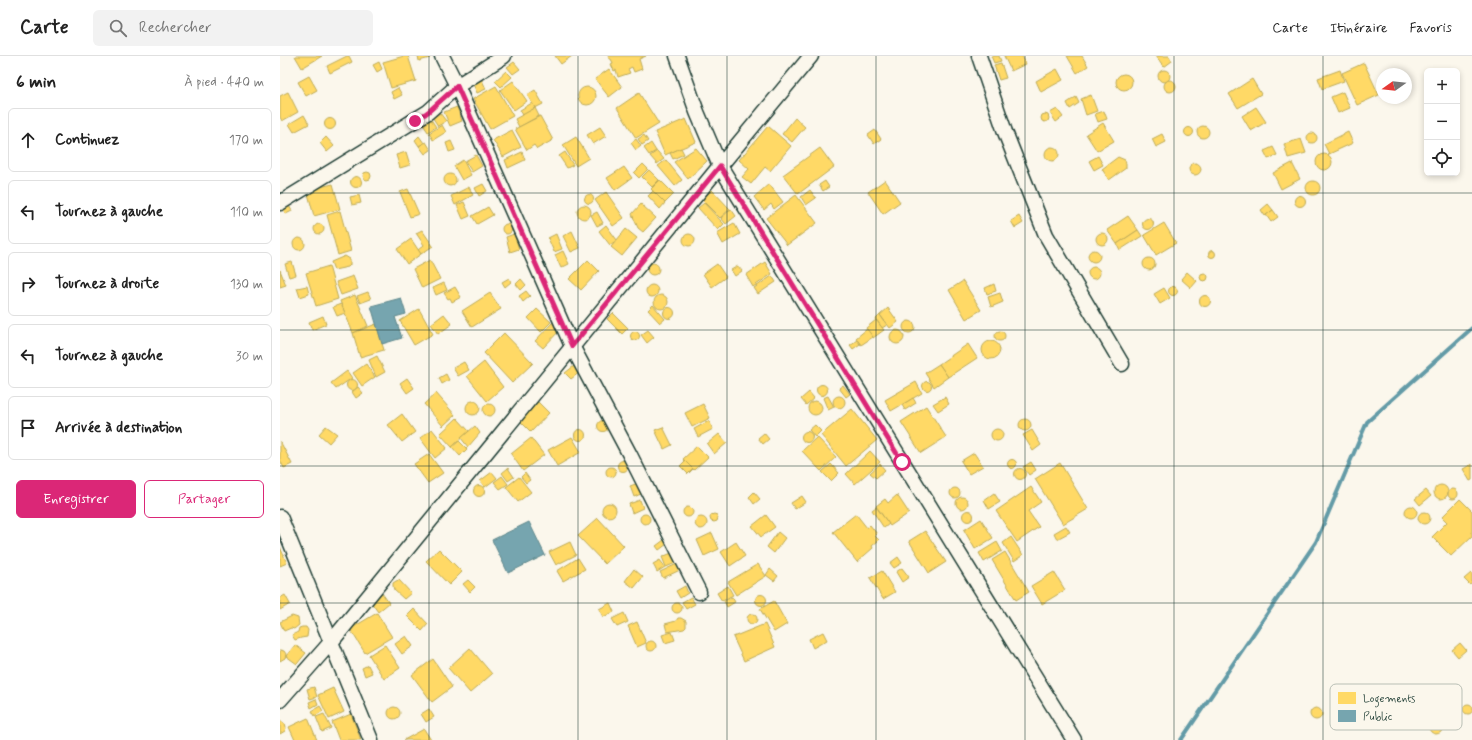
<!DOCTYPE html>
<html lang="fr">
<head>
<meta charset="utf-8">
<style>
	:root { --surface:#fff; --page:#f2f2f2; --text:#222; --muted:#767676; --line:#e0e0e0; --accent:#db2777 }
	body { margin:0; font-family:Mynerve,sans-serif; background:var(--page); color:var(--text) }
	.controls { position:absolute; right:12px; top:12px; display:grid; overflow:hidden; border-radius:6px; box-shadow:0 2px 6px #0003 }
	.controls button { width:36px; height:36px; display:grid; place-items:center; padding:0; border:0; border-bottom:1px solid var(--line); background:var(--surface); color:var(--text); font:20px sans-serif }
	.compass { position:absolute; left:1096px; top:12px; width:36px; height:36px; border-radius:50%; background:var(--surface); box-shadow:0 2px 6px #0003; rotate:255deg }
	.stop { position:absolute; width:12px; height:12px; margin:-9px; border:3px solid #db2777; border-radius:50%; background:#fff }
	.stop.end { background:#db2777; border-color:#fff; box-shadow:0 1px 4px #0008 }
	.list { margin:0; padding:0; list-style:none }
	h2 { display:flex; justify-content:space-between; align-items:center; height:52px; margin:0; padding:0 16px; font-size:17px }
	h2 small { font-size:13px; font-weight:400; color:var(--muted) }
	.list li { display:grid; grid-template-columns:26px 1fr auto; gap:12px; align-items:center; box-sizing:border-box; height:64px; margin:0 8px 8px; padding:0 8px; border:1px solid var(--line); border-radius:6px }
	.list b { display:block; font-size:15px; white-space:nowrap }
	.list em { font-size:13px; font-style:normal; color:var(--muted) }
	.actions { display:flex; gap:8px; padding:12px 16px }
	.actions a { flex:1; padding:9px 0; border:1px solid var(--accent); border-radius:6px; text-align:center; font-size:14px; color:var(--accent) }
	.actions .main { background:var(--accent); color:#fff }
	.icon { flex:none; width:22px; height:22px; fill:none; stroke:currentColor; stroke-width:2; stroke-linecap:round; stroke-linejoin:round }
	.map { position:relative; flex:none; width:1192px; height:684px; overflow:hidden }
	header { display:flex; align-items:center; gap:24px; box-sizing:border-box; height:56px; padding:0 20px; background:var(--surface); border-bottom:1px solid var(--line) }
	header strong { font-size:19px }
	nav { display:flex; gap:22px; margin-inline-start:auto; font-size:14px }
	.search { width:280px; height:36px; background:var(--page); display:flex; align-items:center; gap:10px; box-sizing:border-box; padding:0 14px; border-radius:6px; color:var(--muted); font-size:15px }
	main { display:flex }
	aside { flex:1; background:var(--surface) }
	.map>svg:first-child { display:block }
	.homes { fill:#ffd966; stroke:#bcaa57 }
	.public { fill:#76a5af; stroke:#5c868a }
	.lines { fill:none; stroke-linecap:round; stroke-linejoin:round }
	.stream { stroke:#649ba7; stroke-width:4 }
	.street-casing { stroke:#1f3d34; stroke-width:17 }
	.street { stroke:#fbf7ec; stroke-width:14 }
	.route { stroke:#db2777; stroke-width:5 }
	.grid { fill:none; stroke:#1f3d34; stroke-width:1; stroke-opacity:0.55 }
	.key { fill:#fbf7ec; stroke:#b9bfb5; stroke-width:1 }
	.key-label { font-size:11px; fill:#1f3d34 }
</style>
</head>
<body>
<header>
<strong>Carte</strong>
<div class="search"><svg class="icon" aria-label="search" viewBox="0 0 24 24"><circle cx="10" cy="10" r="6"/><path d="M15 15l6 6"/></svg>Rechercher</div>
<nav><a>Carte</a><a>Itinéraire</a><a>Favoris</a></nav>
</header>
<main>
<aside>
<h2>6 min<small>À pied · 440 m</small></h2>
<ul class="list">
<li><svg class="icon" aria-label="ahead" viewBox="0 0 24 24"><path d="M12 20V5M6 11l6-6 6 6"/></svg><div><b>Continuez</b></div><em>170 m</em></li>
<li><svg class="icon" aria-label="left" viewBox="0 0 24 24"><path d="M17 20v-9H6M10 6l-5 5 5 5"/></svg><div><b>Tournez à gauche</b></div><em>110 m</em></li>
<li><svg class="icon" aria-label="right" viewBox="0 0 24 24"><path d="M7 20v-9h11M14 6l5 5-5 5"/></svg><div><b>Tournez à droite</b></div><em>130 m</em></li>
<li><svg class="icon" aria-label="left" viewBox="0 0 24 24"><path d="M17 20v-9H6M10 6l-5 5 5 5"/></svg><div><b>Tournez à gauche</b></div><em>30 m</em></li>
<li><svg class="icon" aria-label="arrive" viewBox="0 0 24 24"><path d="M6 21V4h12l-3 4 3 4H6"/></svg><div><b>Arrivée à destination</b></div></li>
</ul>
<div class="actions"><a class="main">Enregistrer</a><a>Partager</a></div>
</aside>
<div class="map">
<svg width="1192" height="684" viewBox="0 0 1192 684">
	<rect width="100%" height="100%" fill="#fbf7ec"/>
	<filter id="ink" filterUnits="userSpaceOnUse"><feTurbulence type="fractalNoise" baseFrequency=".025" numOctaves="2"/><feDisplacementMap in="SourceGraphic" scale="8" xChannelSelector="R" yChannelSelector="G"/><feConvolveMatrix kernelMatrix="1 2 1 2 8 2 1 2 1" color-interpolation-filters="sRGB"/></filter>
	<g filter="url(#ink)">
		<g class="homes">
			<path d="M15,0H42L22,12Z"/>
			<path d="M67,0H69L72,6L50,17L47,10Z"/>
			<path d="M124,0H128L136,25L111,32L103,6Z"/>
			<path d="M138,0H149L150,2L139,5Z"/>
			<path d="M275,0H292L281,8Z"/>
			<path d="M328,0H366L359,3L362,13L354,16L352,11L348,13L350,17L338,21L336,14L334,15L331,8L333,7L331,3H329Z"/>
			<path d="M711,0H719L721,5L714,7Z"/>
			<path d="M724,0H742L746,8L731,15Z"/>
			<path d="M787,0H802L808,10L797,17Z"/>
			<path d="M876,0H889L892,5L884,11Z"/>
			<path d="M99,6L102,13L97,16L93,9Z"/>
			<path d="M234,6L240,13L233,18L227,11Z"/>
			<path d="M721,7L726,22L719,24L714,9Z"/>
			<path d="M1084,7L1099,39L1077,49L1062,17Z"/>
			<path d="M329,13L342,31L329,41L315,23Z"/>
			<path d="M777,13L783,24L761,36L756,25Z"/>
			<circle cx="884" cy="20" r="6"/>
			<path d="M1060,14L1064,25L1042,33L1038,22Z"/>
			<path d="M226,15L232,21L221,31L215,25Z"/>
			<circle cx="844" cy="26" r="8"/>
			<path d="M29,20L37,34L26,40L18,26Z"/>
			<path d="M972,23L981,38L958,52L949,38Z"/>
			<path d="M202,24L206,33L197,37L193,28Z"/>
			<circle cx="890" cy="30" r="6"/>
			<path d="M233,25L247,45L234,54L220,34Z"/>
			<path d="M216,30L233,60L210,73L193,43Z"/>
			<circle cx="307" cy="40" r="9"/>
			<path d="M118,32L122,39L114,43L111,36Z"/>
			<path d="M255,34L263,48L255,52L247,39Z"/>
			<path d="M8,36L18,56L2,65L0,61V40Z"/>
			<path d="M1063,36L1070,52L1058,57L1051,41Z"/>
			<path d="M359,37L379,68L356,82L337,52Z"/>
			<path d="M811,39L817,55L806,59L801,43Z"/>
			<path d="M796,41L799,47L790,53L787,47Z"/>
			<path d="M252,47L255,52L243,59L240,54Z"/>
			<path d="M177,51L182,65L170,70L164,56Z"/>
			<path d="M976,51L986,66L971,75L962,60Z"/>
			<path d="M255,52L259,60L239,71L235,63Z"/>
			<path d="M777,53L783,61L776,66L770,57Z"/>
			<path d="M824,55L827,63L818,66L815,58Z"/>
			<path d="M160,57L166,65L158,70L153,62Z"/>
			<circle cx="765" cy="62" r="4"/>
			<path d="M24,59L29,68L14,76L9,68Z"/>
			<path d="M260,60L273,84L257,93L254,89L247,94L235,73Z"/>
			<path d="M150,62L156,71L148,76L142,67Z"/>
			<path d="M515,62L525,71L512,86L502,78Z"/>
			<circle cx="50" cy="68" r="5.5"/>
			<path d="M406,63L416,86L385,99L375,76Z"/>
			<path d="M823,67L834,85L817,95L806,78Z"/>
			<path d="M162,69L166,76L153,84L149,77Z"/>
			<path d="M488,70L511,90L490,115L485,111L471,128L462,121L469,113L459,104Z"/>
			<circle cx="923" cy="76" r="6"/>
			<path d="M320,71L326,80L313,88L307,79Z"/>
			<circle cx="909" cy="76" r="4.5"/>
			<path d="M232,74L241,91L223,101L213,84Z"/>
			<path d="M595,74L601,83L594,88L588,79Z"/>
			<path d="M1068,76L1073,87L1049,98L1044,88Z"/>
			<circle cx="1032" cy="82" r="5"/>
			<path d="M882,78L886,86L876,91L872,83Z"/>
			<path d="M364,79L368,85L362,89L358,83Z"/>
			<path d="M139,80L144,87L139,90L135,84Z"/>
			<path d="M46,81L54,90L47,96L40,87Z"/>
			<path d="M296,81L309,102L296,110L283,89Z"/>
			<path d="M356,83L361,90L356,94L351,87Z"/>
			<path d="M1021,83L1026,97L1008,102L1004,88Z"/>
			<path d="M171,85L175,94L169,96L166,87Z"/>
			<path d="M146,86L151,94L145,98L139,90Z"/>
			<path d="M371,87L376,95L369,99L364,92Z"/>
			<path d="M993,91L997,99L988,103L984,95Z"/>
			<circle cx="772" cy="98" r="7"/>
			<path d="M401,92L404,98L393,103L390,97Z"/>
			<path d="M416,92L427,105L408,123L394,106Z"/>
			<path d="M540,92L554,111L518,138L503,119Z"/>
			<path d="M377,95L384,103L377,108L370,100Z"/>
			<path d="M126,96L130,109L120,112L116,99Z"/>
			<path d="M242,96L245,104L228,112L225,104Z"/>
			<path d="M285,96L293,109L287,112L279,100Z"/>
			<circle cx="1044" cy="106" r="8"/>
			<path d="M196,99L202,110L192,116L185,105Z"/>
			<path d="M818,100L823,109L814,114L809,105Z"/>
			<path d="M838,101L845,104L846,108V112L829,124L822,113Z"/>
			<path d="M183,104L191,119L182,124L174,110Z"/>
			<path d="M386,104L402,124L395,130L378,110Z"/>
			<circle cx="915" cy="113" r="6"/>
			<path d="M1012,107L1020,123L1001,133L993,117Z"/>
			<path d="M363,108L368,113L359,122L354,117Z"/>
			<path d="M344,111L352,122L335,134L327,122Z"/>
			<path d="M369,114L379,124L372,131L362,121Z"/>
			<circle cx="87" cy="120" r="4"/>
			<circle cx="170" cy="124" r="6"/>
			<circle cx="76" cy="126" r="5.5"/>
			<path d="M380,124L394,138L385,147L371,133Z"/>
			<path d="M605,124L620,146L603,158L588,136Z"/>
			<path d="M545,125L549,131L543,135L539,129Z"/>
			<circle cx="1033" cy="132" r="7"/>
			<path d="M53,128L60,153L34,160L27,134Z"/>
			<path d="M203,128L207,135L199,140L195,132Z"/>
			<path d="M489,128L503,146L494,153L491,148L484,154L474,141Z"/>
			<path d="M189,131L193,139L175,149L171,140Z"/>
			<path d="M128,133L139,158L130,161L120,136Z"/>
			<path d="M432,134L450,153L440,162L422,144Z"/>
			<path d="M530,134L536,142L526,149L521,141Z"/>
			<path d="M373,135L385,147L380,153L368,140Z"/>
			<path d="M326,136L344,162L333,170L315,144Z"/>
			<circle cx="309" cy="143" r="4.5"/>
			<path d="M79,139L81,147L72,149L70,141Z"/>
			<path d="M516,139L537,167L507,189L486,162Z"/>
			<circle cx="1020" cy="145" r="5.5"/>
			<path d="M184,146L190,160L183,163L177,149Z"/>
			<path d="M424,147L444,168L438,174L418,152Z"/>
			<path d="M8,148L12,155L6,158L2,152Z"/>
			<path d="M361,148L376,162L363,176L358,172L352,158Z"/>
			<path d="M988,148L993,154L985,160L981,154Z"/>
			<circle cx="304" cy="156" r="7"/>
			<path d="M208,151L213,159L197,168L192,160Z"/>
			<path d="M451,153L456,160L446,168L441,162Z"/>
			<path d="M993,154L998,161L991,166L986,159Z"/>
			<path d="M60,155L71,195L58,199L47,159Z"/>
			<path d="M317,156L323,167L317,170L311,159Z"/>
			<path d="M739,160L743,167L735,172L731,165Z"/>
			<path d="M848,160L858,174L837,188L827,174Z"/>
			<circle cx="868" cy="168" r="5.5"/>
			<path d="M454,167L460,178L443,188L437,177Z"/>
			<path d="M884,167L896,187L876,199L864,179Z"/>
			<circle cx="227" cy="173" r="5"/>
			<circle cx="39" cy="173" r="5"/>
			<path d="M326,169L337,184L330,189L319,175Z"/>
			<path d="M346,173L357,182L342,200L331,191Z"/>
			<path d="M142,174L153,190L141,198L138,194L144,189L136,177Z"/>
			<path d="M858,174L862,180L840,194L837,188Z"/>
			<path d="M292,175L300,192L291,196L283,180Z"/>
			<circle cx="822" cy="183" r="6"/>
			<circle cx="409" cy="184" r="6"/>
			<path d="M234,178L239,193L230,196L226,181Z"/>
			<path d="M276,178L282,193L274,196L268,182Z"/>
			<circle cx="19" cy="188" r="6"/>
			<path d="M131,183L141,198L127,208L117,193Z"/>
			<circle cx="814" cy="200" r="6"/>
			<circle cx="932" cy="198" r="3.5"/>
			<path d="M283,195L289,208L281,212L275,199Z"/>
			<path d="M65,200L70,203V209L68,211L54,214L51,206Z"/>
			<circle cx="869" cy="208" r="6"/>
			<path d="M150,204L160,223L142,232L133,213Z"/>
			<path d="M308,204L319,215L301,234L289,223Z"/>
			<path d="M12,206L16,219L9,221L5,208Z"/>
			<path d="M485,206L492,218L473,231L466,219Z"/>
			<circle cx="373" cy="213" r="6"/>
			<path d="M437,208L446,221L432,231L423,218Z"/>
			<path d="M49,210L58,243L36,250L26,217Z"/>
			<path d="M458,210L462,215L455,220L451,214Z"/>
			<circle cx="814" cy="217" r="6"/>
			<path d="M0,214L6,229L0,231Z"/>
			<path d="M907,216L917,225L911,232L901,223Z"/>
			<circle cx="924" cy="221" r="4"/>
			<path d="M73,220L78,233L61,239L56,226Z"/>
			<path d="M492,220L496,226L478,238L474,232Z"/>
			<path d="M229,222L231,226L225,231L222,226Z"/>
			<path d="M241,223L246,229L241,234L236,228Z"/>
			<path d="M683,225L701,254L686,263L669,234Z"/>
			<path d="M164,227L167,234L156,239L153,232Z"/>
			<path d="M714,228L716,235L707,238L705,232Z"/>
			<circle cx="372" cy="235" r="6"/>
			<path d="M27,230L29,238L20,241L17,232Z"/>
			<circle cx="893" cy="235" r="4.5"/>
			<path d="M175,231L181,241L172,246L170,242L168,243L164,237Z"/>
			<path d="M884,232L890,242L880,248L874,238Z"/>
			<path d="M246,235L250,240L243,246L239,240Z"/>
			<path d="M88,236L91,243L80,247L77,240Z"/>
			<path d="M210,237L221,253L192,271L182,255Z"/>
			<path d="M720,237L723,246L711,251L708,241Z"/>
			<path d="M75,239L88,270L73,277L60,245Z"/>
			<circle cx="381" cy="246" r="7"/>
			<circle cx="925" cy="245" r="5.5"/>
			<path d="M61,248L65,257L57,260L53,251Z"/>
			<path d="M373,249L385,263L380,267L368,254Z"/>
			<circle cx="389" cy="257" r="5.5"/>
			<path d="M608,252L618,266L610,272L600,259Z"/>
			<path d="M139,253L153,278L134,289L120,265Z"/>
			<path d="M257,253L271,266L261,276L248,262Z"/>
			<path d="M333,257L348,272L342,278L327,263Z"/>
			<path d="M164,258L172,268L158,278L151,268Z"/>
			<path d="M600,259L607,269L602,272L596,263Z"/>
			<path d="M43,260L46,268L32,274L29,266Z"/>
			<path d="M596,264L604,274L593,282L586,272Z"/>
			<circle cx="629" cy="271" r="6"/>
			<path d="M273,266L281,273L263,292L255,285Z"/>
			<path d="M96,268L104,294L80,301L73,277Z"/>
			<path d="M587,273L593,281L581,289L576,282Z"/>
			<path d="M368,274L374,281L367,287L361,279Z"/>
			<circle cx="617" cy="281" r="7"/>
			<circle cx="720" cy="280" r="5"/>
			<circle cx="355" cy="280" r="4.5"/>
			<path d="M224,277L253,307L232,327L204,297Z"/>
			<path d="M577,284L580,288L573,293L570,289Z"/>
			<circle cx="711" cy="294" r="9"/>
			<path d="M688,288L697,302L668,321L659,308Z"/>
			<path d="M97,300L105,316L96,321L89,304Z"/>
			<path d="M184,306L189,314L178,320L173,312Z"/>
			<path d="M204,306L223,331L207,345L187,320Z"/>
			<path d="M86,308L95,321L82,330L73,317Z"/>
			<path d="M659,308L668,321L654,331L645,317Z"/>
			<path d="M294,310L300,316L291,323L285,317Z"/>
			<path d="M67,315L72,322L56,333L51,327Z"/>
			<path d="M166,318L169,324L162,328L159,322Z"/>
			<path d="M127,322L134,332L127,337L120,327Z"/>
			<circle cx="72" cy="329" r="5.5"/>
			<circle cx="647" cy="330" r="4.5"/>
			<path d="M636,326L642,337L611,355L605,344Z"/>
			<circle cx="542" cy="334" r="5.5"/>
			<path d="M563,329L570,338L566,341L559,332Z"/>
			<path d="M78,331L83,337L76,342L72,336Z"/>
			<path d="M529,336L534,342L526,349L521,343Z"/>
			<path d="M156,337L175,359L163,370L144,348Z"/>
			<circle cx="559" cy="346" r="6"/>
			<path d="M548,340L554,351L548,354L543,342Z"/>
			<path d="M665,341L669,348L658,355L653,348Z"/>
			<path d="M633,342L636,347L625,354L622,349Z"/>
			<circle cx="535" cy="352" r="7"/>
			<circle cx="193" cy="352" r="7"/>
			<path d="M258,346L269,357L251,376L240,365Z"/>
			<circle cx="209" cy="354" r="6"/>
			<path d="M423,348L430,362L412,371L405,357Z"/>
			<path d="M646,350L666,381L641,397L621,366Z"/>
			<path d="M572,353L597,384L566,410L541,379Z"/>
			<path d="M122,358L135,376L122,386L108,369Z"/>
			<path d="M177,362L189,375L172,391L160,378Z"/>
			<circle cx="745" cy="369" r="6"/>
			<circle cx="323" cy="370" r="5.5"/>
			<path d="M429,365L433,373L418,381L414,373Z"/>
			<path d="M535,369L541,375L535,381L529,374Z"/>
			<path d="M46,370L57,378L49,387L39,378Z"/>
			<path d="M195,370L200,377L188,391L181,382Z"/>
			<path d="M383,371L392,389L384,393L375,374Z"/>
			<circle cx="717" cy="379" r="6"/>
			<path d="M152,373L167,392L155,402L140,382Z"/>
			<circle cx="300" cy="379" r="5.5"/>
			<path d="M752,374L761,389L753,395L743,379Z"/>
			<circle cx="527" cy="381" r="5.5"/>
			<path d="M484,377L489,383L483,388L478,382Z"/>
			<path d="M439,378L447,387L434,398L427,388Z"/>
			<path d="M292,381L301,396L277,410L268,394Z"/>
			<path d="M537,381L556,401L541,415L522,395Z"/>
			<path d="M251,382L264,399L243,415L231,398Z"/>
			<path d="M0,385L12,408L4,412L0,404Z"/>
			<path d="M179,385L187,393L180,400L172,391Z"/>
			<path d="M417,390L428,401L414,414L403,403Z"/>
			<path d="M590,395L600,406L575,428L566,418Z"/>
			<path d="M694,397L703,410L689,418L681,405Z"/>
			<path d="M149,398L163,417L148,427L134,408Z"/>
			<circle cx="732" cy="408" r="4.5"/>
			<circle cx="343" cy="410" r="5.5"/>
			<path d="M405,405L413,413L408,418L400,410Z"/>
			<path d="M751,406L756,414L749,419L743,411Z"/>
			<path d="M780,407L808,453L783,468L755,423Z"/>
			<path d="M551,408L559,417L551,425L542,416Z"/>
			<path d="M600,408L605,414L596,422L590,417Z"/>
			<path d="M1192,408V424L1190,425L1183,413Z"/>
			<circle cx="331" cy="416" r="5"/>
			<path d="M228,412L234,421L228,425L222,417Z"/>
			<circle cx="740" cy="418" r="5.5"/>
			<path d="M212,416L217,422L205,431L200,425Z"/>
			<path d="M245,417L250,424L246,427L241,421Z"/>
			<path d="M222,420L228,428L220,433L214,426Z"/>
			<path d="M239,421L251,436L238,446L226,431Z"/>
			<path d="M358,427L363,437L354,441L350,430Z"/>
			<circle cx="1161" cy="436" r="7"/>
			<circle cx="199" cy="435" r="5.5"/>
			<path d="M751,431L761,446L748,455L759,471L737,486L716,455Z"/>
			<circle cx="675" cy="437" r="5"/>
			<circle cx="1173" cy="438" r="5"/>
			<path d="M1146,434L1151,440L1140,449L1135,443Z"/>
			<path d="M474,436L480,443L474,448L469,441Z"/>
			<path d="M714,437L720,446L709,453L704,444Z"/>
			<path d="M617,439L629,457L610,470L596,450L605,443L608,447Z"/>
			<path d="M522,440L526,446L515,453L511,447Z"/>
			<circle cx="682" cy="447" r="6"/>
			<path d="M1180,443L1192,455V480L1171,500L1152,481L1167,466L1162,461Z"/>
			<path d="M360,444L363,452L352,457L349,448Z"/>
			<circle cx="329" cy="454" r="7"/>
			<circle cx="1131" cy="456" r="6"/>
			<circle cx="408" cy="456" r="5"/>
			<path d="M596,451L609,468L604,472L592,454Z"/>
			<circle cx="688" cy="460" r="5.5"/>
			<circle cx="1144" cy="462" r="6"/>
			<circle cx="365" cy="463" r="5"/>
			<path d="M576,458L587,472L590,469L597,478L595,480L599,484L592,490L593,492L577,506L553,476Z"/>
			<circle cx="434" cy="462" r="4"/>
			<path d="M486,459L495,471L481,481L472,470Z"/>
			<circle cx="421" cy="467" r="6"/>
			<path d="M318,462L344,490L325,508L298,480Z"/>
			<path d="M701,463L713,482L695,493L684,474Z"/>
			<path d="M786,470L790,476L777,483L774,477Z"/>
			<path d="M645,475L666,506L649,517L629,485Z"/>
			<path d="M498,476L505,482L494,497L487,491Z"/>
			<path d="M432,477L439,493L424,500L417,484Z"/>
			<path d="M731,481L743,499L734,505L723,487Z"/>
			<path d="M384,484L387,488L379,494L376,490Z"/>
			<path d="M290,486L296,499L276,509L269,496Z"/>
			<path d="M456,486L465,500L450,510L441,496Z"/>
			<path d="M717,486L722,495L704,506L699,497Z"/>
			<path d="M0,491L7,507L0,510Z"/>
			<path d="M159,493L182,516L169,529L146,505Z"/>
			<path d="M394,496L398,506L386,511L382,501Z"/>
			<path d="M725,496L749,536L736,544L712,504Z"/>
			<path d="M618,501L622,507L614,512L610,507Z"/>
			<path d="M298,502L305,513L283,525L277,515Z"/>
			<path d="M380,504L385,511L377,516L373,508Z"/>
			<path d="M397,508L400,514L383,522L380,516Z"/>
			<path d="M478,508L486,520L456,539L448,526Z"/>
			<path d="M622,512L629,521L622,526L616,516Z"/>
			<path d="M354,513L363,521L354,532L345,525Z"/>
			<path d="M490,513L498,520L494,525L486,519Z"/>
			<path d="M602,515L615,536L603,543L590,522Z"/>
			<path d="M774,516L785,534L762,548L751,530Z"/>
			<path d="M1191,517L1192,518V527L1190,529L1184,523Z"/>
			<path d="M119,524L131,537L124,543L114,534L113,530V527L116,525Z"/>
			<path d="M188,524L195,531L190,536L183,528Z"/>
			<path d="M405,530L408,537L400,542L396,535Z"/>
			<path d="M448,530L453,539L442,545L437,537Z"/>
			<path d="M102,537L109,547L98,556L91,546Z"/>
			<circle cx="481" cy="544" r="5.5"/>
			<path d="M5,539L10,548L0,554V542Z"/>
			<path d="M411,541L415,548L406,553L402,546Z"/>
			<path d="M452,541L455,546L447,551L444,545Z"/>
			<path d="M494,545L507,568L494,576L480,553Z"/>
			<path d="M330,547L334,556L323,561L319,553Z"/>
			<circle cx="397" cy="552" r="5"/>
			<path d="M134,553L148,568L142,575L127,560Z"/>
			<path d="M97,557L112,581L85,597L70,573Z"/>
			<path d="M344,557L348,566L337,571L332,563Z"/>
			<circle cx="472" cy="563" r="5"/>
			<path d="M12,560L18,562L19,569L14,573L11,572L4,575L0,566Z"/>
			<path d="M398,562H401L406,565V571L404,573L387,576L385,568L396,565Z"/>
			<path d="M357,566L366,587L357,591L348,570Z"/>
			<path d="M485,568L495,591L464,605L453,581Z"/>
			<path d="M22,571H26L28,574L27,581L21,582L15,584L12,579L18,576L19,572Z"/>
			<path d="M392,576L395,584L385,587L382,579Z"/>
			<path d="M543,576L547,584L533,592L529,583Z"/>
			<path d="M126,580L133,590L122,598L115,588Z"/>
			<circle cx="371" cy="590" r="5"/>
			<path d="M1180,587L1186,594L1178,601L1172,594Z"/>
			<path d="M15,589L26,597L17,608L6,600Z"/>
			<path d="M105,589L120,612L104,623L89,599Z"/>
			<path d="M190,592L212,618L190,637L168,612Z"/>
			<path d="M0,594L4,595L6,598L5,602L0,605Z"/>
			<path d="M153,603L172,631L152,646L132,619Z"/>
			<path d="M88,609L92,617L85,620L82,612Z"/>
			<path d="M34,631L37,641L30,643L27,633Z"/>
			<path d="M53,632L64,656L49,663L38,639Z"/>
			<path d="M36,643L38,648L31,652L29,646Z"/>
			<circle cx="1188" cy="653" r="5"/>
			<path d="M40,650L43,655L35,660L32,655Z"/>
			<circle cx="114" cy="657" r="6"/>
			<circle cx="1036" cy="658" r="6"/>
			<path d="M149,653L154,661L146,666L141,658Z"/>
			<path d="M44,658L51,672L42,676L36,661Z"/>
			<path d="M71,658L81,684H59L52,666Z"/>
			<path d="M28,662L37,684H15L9,671Z"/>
			<path d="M0,664L5,668L6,672L5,675L0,678Z"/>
			<circle cx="1156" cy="671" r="7"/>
			<path d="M144,673L151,684H124Z"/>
		</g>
		<g class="public">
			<path d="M121,242L126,258L115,261L122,282L102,288L91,250Z"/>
			<path d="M249,466L265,499L228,517L212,484Z"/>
		</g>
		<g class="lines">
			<path class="stream" d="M901,684L1036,486L1087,366L1192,272"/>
			<defs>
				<g id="street">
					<path d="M162,0L177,30L292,290L350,399L419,536"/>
					<path d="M397,0L417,56L440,110L794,684"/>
					<path d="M699,0L725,76L766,179L842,308"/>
					<path d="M0,147L148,56L177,30L224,0"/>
					<path d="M0,461L91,684"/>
					<path d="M0,644L52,585L440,110L531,0"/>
				</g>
			</defs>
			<use href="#street" class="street-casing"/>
			<use href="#street" class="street"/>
		</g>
	</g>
	<g class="lines" filter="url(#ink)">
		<path class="route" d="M135,65L148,56L177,30L292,290L440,110L622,406"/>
	</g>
	<path class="grid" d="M149,0V684M298,0V684M447,0V684M596,0V684M745,0V684M894,0V684M1043,0V684M0,137H1192M0,274H1192M0,410H1192M0,547H1192"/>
	<rect x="1050" y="628" width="132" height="46" rx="6" class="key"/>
	<rect x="1058" y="636" width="18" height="12" fill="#ffd966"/>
	<rect x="1058" y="654" width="18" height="12" fill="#76a5af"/>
	<g class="key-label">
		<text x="1083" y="646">Logements</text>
		<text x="1083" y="664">Public</text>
	</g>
</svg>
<div class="controls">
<button>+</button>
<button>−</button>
<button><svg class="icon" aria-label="locate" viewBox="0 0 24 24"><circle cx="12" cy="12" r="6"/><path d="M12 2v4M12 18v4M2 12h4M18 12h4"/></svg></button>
</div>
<svg class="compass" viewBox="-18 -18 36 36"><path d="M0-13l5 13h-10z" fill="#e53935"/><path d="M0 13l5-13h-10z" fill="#767676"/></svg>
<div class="stop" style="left:622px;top:406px"></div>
<div class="stop end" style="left:135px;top:65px"></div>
</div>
</main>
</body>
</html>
